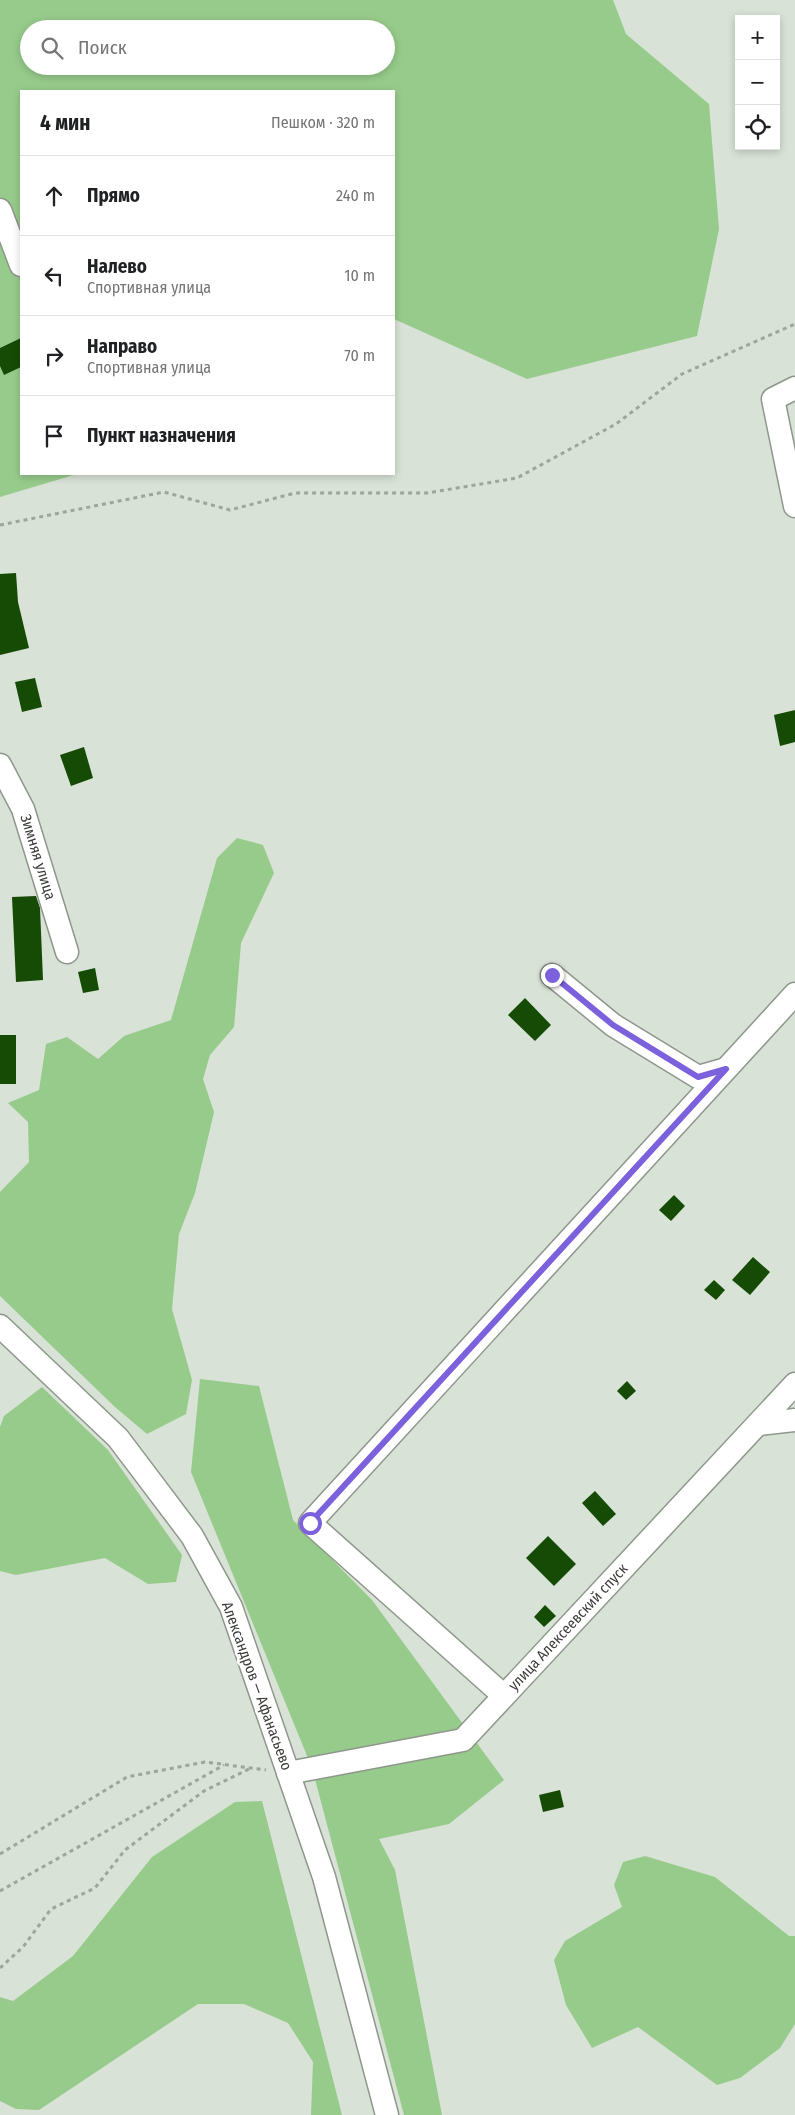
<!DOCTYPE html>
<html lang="ru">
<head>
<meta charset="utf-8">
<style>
	:root { --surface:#fff; --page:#f6f6f6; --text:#202124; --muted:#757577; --line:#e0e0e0 }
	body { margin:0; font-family:"Fira Sans Condensed",sans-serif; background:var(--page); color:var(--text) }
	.controls { position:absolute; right:15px; top:15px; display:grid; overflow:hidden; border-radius:0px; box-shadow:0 2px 8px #0003 }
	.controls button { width:45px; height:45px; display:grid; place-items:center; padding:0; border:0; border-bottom:1px solid var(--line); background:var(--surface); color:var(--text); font:25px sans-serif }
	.stop { position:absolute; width:15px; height:15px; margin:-11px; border:4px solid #7c61dc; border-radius:50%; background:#fff }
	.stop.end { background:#7c61dc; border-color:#fff; box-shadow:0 1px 5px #0008 }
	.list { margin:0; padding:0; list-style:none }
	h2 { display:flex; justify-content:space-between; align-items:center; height:65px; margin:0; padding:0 20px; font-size:21px }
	h2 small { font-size:16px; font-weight:400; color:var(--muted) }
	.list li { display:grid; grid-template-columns:32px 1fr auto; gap:15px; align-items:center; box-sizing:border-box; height:80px; padding:0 20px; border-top:1px solid var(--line) }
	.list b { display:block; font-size:19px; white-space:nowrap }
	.list p { margin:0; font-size:16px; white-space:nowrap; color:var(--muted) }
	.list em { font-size:16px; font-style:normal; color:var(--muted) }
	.icon { flex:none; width:28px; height:28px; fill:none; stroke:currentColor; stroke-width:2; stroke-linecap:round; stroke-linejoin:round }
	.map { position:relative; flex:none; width:795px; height:2115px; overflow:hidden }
	.search { position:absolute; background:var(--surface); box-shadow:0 2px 8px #0003; left:20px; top:20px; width:375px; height:55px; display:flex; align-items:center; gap:12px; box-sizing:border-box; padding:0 18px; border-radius:28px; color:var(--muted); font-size:19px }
	.panel { position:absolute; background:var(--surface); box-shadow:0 2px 8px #0003; left:20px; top:90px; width:375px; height:385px; border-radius:0px }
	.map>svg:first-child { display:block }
	.green { fill:#97cb8b; fill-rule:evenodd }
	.building { fill:#154b04 }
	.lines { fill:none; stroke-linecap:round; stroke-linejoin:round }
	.minor-casing { stroke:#8e978c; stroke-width:25 }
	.path { stroke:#9da59c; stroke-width:3; stroke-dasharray:4 4; stroke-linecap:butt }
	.minor { stroke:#fff; stroke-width:22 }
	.route { stroke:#7c61dc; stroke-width:6 }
	.labels { text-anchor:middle; stroke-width:5; stroke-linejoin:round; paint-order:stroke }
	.street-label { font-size:15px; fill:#393d38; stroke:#fff }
</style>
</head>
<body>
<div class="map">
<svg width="795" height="2115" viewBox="0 0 795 2115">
	<rect width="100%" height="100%" fill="#d8e2d6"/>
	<g class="green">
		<path d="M0,0H613L626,34L709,104L719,229L697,336L527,379L394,319V91H21V474H77L0,497ZM29,29H386V66H29Z"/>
		<path d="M237,838L263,845L274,873L241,943L234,1027L210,1055L203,1079L214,1112L195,1193L179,1234L172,1309L192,1380L186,1414L147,1434L115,1407L0,1296V1192L29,1162L28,1122L8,1103L39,1090L46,1044L67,1037L98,1059L124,1036L171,1020L217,858Z"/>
		<path d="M200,1379L259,1386L293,1520L372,1600L504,1780L449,1824L379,1839L395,1870L442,2115H404L312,1768L191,1472Z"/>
		<path d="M42,1387L108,1450L182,1555L176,1582L148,1584L105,1558L16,1575L0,1571V1427L4,1416Z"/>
		<path d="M262,1801L342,2115H311L313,2062L288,2023L244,2004H198L39,2110L16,2109L0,2101V1997L13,2001L73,1956L152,1857L235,1802Z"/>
		<path d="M645,1856L715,1877L789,1936H795V2024L780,2048L740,2078L717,2085L638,2027L592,2048L566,2005L554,1960L565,1941L622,1907L614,1885L623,1862Z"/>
	</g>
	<g class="building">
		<path d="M21,338V367L4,375L0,366V348Z"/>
		<path d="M16,573L18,602L29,648L0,655V574Z"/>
		<path d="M35,678L42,707L22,712L15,682Z"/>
		<path d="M795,710V742L780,746L774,715Z"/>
		<path d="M84,747L93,778L71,786L60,755Z"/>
		<path d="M36,896L40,908L43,980L16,982L12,897Z"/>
		<path d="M95,968L99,990L83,993L78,972Z"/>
		<path d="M525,998L551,1025L535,1041L508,1015Z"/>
		<rect x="0" y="1035" width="16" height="49"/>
		<path d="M674,1195L685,1206L671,1221L659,1210Z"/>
		<path d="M753,1257L770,1272L750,1295L732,1280Z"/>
		<path d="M714,1280L725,1290L716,1300L704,1290Z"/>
		<path d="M627,1381L636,1391L626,1400L617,1391Z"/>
		<path d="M595,1491L616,1514L603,1526L582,1503Z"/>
		<path d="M548,1536L576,1564L554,1586L526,1558Z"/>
		<path d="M545,1605L556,1616L544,1627L534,1617Z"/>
		<path d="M560,1790L564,1807L543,1812L539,1795Z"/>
	</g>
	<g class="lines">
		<defs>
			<g id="minor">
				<path d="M0,210L21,265"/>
				<path d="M795,388L773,399L795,506"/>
				<path d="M0,765L23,809L67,952"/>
				<path d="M552,975L613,1025L698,1077L726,1069"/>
				<path d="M0,1326L118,1438L192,1536L231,1607L324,1877L387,2115"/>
				<path d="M758,1424L795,1420"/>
				<path d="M504,1696L310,1523L795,994"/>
				<path d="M288,1773L463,1740L795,1384"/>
			</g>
		</defs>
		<use href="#minor" class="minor-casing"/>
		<g class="path">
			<path d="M0,525L164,492L230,510L295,493H427L517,478L616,424L682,374L795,324"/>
			<path d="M0,1854L127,1777L205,1762L266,1770"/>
			<path d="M0,1891L224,1765"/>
			<path d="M0,1968L23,1947L51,1909L95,1888L125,1850L204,1791L251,1768"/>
		</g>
		<use href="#minor" class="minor"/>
	</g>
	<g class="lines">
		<path class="route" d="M310,1523L726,1069L698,1077L613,1025L552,975"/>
	</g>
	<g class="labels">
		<g class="street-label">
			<text transform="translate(38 857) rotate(73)" y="5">Зимняя улица</text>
			<text transform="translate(568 1627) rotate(-47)" y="5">улица Алексеевский спуск</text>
			<text transform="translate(257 1686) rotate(70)" y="5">Александров — Афанасьево</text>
		</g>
	</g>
</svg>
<div class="controls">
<button>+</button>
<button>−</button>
<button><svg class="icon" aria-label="locate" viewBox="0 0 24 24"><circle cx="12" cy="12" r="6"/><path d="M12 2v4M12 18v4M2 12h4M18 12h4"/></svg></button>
</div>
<div class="stop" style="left:310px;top:1523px"></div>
<div class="stop end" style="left:552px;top:975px"></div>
<div class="search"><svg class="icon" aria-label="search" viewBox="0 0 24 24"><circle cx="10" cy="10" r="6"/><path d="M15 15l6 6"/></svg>Поиск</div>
<section class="panel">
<h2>4 мин<small>Пешком · 320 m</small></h2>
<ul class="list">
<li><svg class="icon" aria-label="ahead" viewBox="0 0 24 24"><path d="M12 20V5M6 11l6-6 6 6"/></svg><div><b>Прямо</b></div><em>240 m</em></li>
<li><svg class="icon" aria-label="left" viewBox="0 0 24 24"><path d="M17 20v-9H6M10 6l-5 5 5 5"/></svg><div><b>Налево</b><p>Спортивная улица</p></div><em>10 m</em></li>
<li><svg class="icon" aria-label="right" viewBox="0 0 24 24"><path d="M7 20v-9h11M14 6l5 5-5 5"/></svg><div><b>Направо</b><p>Спортивная улица</p></div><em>70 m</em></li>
<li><svg class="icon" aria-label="arrive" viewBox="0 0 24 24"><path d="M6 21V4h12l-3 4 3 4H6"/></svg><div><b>Пункт назначения</b></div></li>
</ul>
</section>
</div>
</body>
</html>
